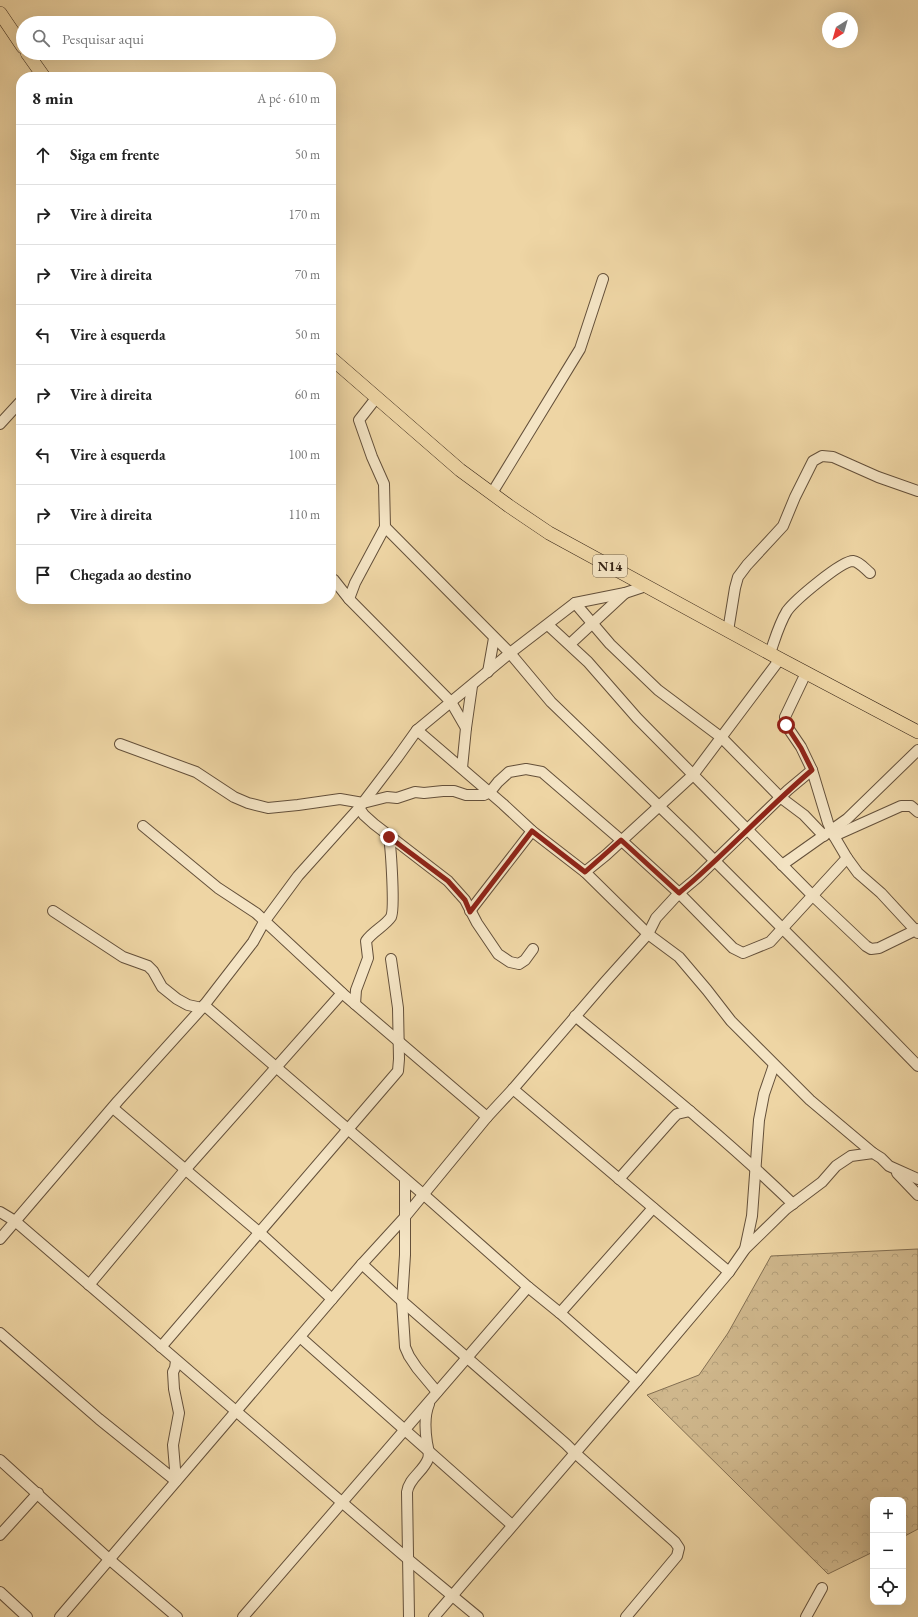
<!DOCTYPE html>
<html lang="pt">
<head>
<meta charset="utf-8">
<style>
	:root { --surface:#fff; --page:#f2f2f2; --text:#222; --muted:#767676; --line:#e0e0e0 }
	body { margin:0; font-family:"EB Garamond",serif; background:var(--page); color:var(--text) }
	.controls { position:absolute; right:12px; bottom:12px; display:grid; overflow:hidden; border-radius:8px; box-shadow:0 4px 16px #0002 }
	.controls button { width:36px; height:36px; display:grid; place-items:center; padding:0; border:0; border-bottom:1px solid var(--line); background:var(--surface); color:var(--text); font:20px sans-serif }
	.compass { position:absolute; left:822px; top:12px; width:36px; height:36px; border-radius:50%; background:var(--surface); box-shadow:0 4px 16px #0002; rotate:217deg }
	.stop { position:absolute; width:12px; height:12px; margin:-9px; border:3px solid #8f2418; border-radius:50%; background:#fff }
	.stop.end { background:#8f2418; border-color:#fff; box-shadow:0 1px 4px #0008 }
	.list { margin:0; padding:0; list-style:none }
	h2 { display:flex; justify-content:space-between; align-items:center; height:52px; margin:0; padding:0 16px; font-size:17px }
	h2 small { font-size:13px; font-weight:400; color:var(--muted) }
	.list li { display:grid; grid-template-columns:26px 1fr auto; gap:12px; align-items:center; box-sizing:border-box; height:60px; padding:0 16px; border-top:1px solid var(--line) }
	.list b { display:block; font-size:15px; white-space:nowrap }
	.list em { font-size:13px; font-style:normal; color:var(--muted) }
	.icon { flex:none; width:22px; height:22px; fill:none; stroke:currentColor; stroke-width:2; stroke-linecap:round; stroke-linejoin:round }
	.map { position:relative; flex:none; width:918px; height:1617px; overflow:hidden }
	.search { position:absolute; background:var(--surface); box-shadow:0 4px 16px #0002; left:16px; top:16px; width:320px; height:44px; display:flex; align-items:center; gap:10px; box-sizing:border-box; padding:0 14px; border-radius:22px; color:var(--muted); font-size:15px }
	.panel { position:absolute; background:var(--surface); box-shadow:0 4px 16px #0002; left:16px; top:72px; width:320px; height:532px; border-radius:16px }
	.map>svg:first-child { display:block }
	.forest { fill:url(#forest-crowns); stroke:#826e51 }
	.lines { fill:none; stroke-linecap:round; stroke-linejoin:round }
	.minor-casing { stroke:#64503a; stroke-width:12 }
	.major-casing { stroke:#362416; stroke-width:14 }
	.minor { stroke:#f4e4c4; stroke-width:10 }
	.major { stroke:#eed5a4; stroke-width:13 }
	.route { stroke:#8f2418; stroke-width:5 }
	.labels { text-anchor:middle; stroke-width:4; stroke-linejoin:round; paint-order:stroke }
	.shield { fill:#f4e4c4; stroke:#6f5e4a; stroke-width:1 }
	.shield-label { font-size:13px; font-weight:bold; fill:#362416 }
</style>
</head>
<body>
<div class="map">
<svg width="918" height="1617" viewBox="0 0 918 1617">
	<defs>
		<pattern id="forest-crowns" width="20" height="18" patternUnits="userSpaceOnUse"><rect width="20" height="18" fill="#cfb78c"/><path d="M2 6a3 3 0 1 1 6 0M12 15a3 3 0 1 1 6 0" fill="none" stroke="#b29d78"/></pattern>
	</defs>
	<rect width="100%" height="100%" fill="#eed5a4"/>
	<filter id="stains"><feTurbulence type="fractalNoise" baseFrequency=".005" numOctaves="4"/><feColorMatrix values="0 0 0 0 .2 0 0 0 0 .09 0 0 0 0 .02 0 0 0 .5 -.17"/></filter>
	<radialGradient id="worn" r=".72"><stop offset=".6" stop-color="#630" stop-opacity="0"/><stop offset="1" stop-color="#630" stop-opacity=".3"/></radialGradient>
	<path class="forest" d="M918,1249V1529L903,1537V1500H873V1552L828,1574L647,1395L699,1375L728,1333L771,1256Z"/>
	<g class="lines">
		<defs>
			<g id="minor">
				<path d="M0,424L21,401"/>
				<path d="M492,493L580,349L603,279"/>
				<path d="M385,527L510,653L551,702L689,835L836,982L918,1066"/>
				<path d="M331,578L334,580L349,599L355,583L385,527L384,484L372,457L359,420L377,397"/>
				<path d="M349,599L451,702L466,728"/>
				<path d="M575,603L610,644L658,690L722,738L780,797L804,815L824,836"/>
				<path d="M548,625L588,662L637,718L813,896L866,946L871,949L879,948L918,929"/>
				<path d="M728,631L735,588L738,577L747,565L783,526L795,497L813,461L822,456L833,457L878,477L918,491"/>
				<path d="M570,644L625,593"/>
				<path d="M770,653C775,639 779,624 787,611C795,600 841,561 853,561C860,562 865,569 870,573"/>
				<path d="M488,672L494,638"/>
				<path d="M806,673L785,717L786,725L801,747L812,770L828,823L834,836L847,858L858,873L881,893L918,933"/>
				<path d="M417,730L503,804L532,831L585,872L648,934L679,957L707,990L731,1021L810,1100L873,1153"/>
				<path d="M120,744L196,772L234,797L248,803L268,808L298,805L340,799L363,803L387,797L397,798L415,792L424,793L443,791H454L466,795H484L490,792L498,782L509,772L526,769L542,772L621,840L679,893L733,948L743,953L770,942L847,858"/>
				<path d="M462,768L466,728L472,686"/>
				<path d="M359,808L364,815L374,824L448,881L465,900L477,923L498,954L510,962L519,964L525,960L533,949"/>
				<path d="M143,826L218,888L256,913L342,993L487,1117"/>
				<path d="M834,836L901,806H911L918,812"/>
				<path d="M782,865L847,819L918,750"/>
				<path d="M585,872L606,855L693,775L780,659"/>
				<path d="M53,911L123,957L148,966L153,971L162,987L177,999L188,1005L202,1008"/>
				<path d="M470,911L532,831"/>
				<path d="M355,1004L356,990L368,958L366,941C373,931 385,926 391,917C395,909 391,850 389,837"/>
				<path d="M204,1005L423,1194L528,1287L560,1313L637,1381"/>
				<path d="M575,1016C649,1077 724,1137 793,1204"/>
				<path d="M513,1089L729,1272"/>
				<path d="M113,1108L260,1233L332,1299"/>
				<path d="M897,1173L918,1195"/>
				<path d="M405,1179V1255L402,1301L405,1347L409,1356L417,1368L437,1392"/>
				<path d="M619,1179L673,1118L677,1114L690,1111"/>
				<path d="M0,1212L15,1221L409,1560L478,1617"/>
				<path d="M0,1239L118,1101L202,1008L253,942L264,922L298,876L359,808L397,758L417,730L510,653L575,603L625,593L646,586"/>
				<path d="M745,1249L752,1216L759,1120L764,1094L774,1065"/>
				<path d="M362,1264L402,1301L566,1444L574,1452L675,1542L679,1548L677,1556L626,1617"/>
				<path d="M89,1285L185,1170L342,993"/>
				<path d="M560,1313L653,1208"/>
				<path d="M0,1333L99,1419L176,1481L173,1445L179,1413L174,1389L173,1372L175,1368L176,1361"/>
				<path d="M300,1337L512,1525"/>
				<path d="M161,1347L398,1071L399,1059L398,1008L391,959"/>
				<path d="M0,1460L110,1560L177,1617"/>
				<path d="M0,1535L38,1493"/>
				<path d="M0,1592L27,1617"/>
				<path d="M60,1617L362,1264L404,1218L487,1117L513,1089L605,982L648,934L656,918L679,893L697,878L788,790L812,770"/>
				<path d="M243,1617L528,1287"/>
				<path d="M409,1617L407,1492C409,1478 423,1472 428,1459C430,1453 428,1448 427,1443C425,1430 424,1416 429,1404"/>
				<path d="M434,1617L637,1381L729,1272L745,1249L786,1209L822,1182L836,1166L851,1156L873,1153L881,1158L889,1166L918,1179"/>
				<path d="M806,1617L822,1588"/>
			</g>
			<g id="major">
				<path d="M0,13L23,47"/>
				<path d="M27,53L44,77"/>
				<path d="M331,358L460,470L509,506L549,533L780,659L918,732"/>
			</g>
		</defs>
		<use href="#minor" class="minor-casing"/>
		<use href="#major" class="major-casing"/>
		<use href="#minor" class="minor"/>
		<use href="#major" class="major"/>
	</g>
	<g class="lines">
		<path class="route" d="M389,837L448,881L465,900L470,912L532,831L585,872L621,840L679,893C725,855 766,809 812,770L801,748L786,725"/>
	</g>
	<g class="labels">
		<rect class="shield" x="593" y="555" width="34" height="22" rx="3"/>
		<g class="shield-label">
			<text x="610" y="571">N14</text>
		</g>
	</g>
	<rect width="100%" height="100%" filter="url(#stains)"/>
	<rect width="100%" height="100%" fill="url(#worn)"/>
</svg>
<div class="controls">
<button>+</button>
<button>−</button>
<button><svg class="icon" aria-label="locate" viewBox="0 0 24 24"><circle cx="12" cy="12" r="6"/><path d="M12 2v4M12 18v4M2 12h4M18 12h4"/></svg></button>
</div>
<svg class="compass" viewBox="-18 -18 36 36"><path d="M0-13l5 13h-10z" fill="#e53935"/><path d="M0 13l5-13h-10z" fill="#767676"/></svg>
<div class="stop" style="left:786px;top:725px"></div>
<div class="stop end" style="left:389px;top:837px"></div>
<div class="search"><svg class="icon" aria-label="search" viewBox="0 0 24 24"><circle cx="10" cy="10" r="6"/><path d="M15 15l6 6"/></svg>Pesquisar aqui</div>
<section class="panel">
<h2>8 min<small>A pé · 610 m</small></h2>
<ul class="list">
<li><svg class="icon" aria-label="ahead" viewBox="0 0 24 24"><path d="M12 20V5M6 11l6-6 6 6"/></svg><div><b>Siga em frente</b></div><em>50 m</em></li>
<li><svg class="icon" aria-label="right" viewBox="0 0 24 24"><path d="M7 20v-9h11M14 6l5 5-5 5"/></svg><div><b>Vire à direita</b></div><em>170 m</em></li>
<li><svg class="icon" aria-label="right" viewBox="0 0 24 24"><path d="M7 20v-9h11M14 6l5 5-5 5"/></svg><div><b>Vire à direita</b></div><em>70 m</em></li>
<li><svg class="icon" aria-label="left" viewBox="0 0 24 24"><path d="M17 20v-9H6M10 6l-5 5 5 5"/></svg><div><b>Vire à esquerda</b></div><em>50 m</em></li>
<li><svg class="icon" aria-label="right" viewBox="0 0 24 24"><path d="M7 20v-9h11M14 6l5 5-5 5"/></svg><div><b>Vire à direita</b></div><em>60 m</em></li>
<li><svg class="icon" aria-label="left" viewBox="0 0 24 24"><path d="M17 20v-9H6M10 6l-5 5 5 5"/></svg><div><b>Vire à esquerda</b></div><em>100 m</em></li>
<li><svg class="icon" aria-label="right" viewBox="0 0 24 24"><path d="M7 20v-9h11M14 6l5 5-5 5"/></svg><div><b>Vire à direita</b></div><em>110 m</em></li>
<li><svg class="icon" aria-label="arrive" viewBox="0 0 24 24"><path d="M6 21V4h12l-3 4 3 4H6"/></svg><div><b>Chegada ao destino</b></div></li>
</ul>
</section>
</div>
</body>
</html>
